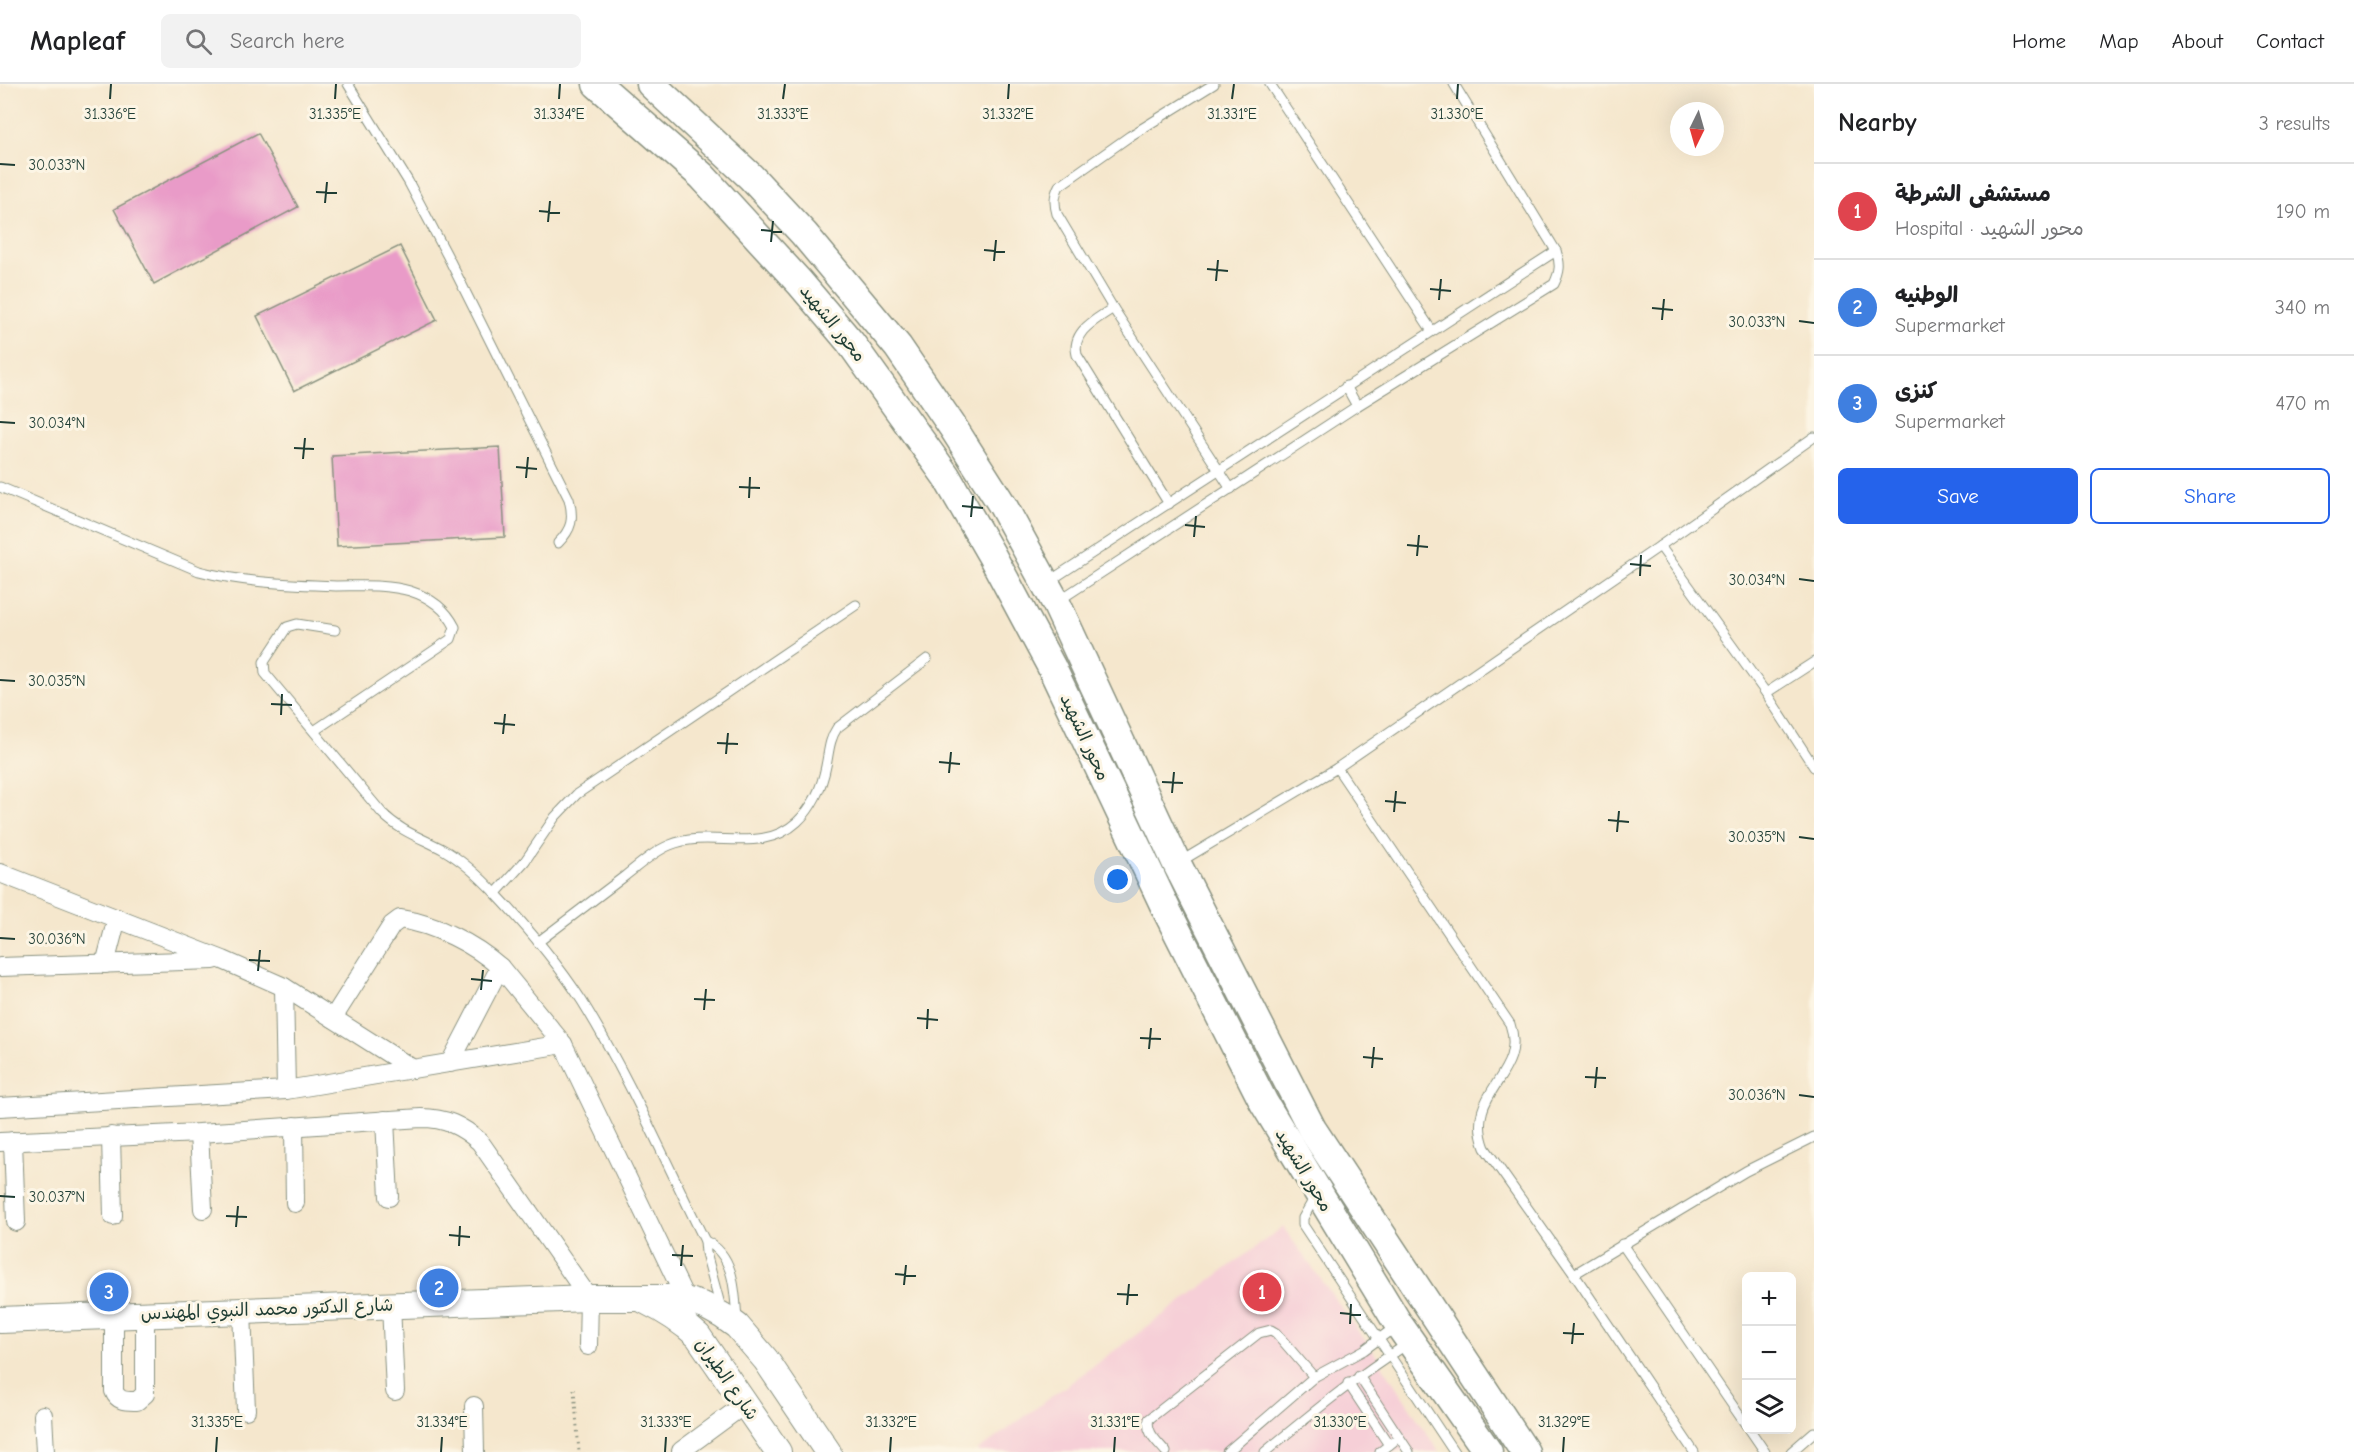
<!DOCTYPE html>
<html lang="en">
<head>
<meta charset="utf-8">
<style>
	:root { --surface:#fff; --page:#f2f2f2; --text:#202124; --muted:#757577; --line:#e0e0e0; --accent:#2563eb }
	body { margin:0; font-family:"Comic Neue","Playpen Sans Arabic",sans-serif; background:var(--page); color:var(--text) }
	.controls { position:absolute; right:18px; bottom:18px; display:grid; overflow:hidden; border-radius:9px; box-shadow:0 6px 24px #0002 }
	.controls button { width:54px; height:54px; display:grid; place-items:center; padding:0; border:0; border-bottom:2px solid var(--line); background:var(--surface); color:var(--text); font:30px sans-serif }
	.compass { position:absolute; left:1670px; top:18px; width:54px; height:54px; border-radius:50%; background:var(--surface); box-shadow:0 6px 24px #0002; rotate:185deg }
	.you { position:absolute; left:1118px; top:796px; width:21px; height:21px; margin:-15px; border:4px solid #fff; border-radius:50%; background:#1a73e8; box-shadow:0 0 0 9px #1a73e833 }
	.badge { display:grid; place-items:center; width:39px; height:39px; border-radius:50%; background:var(--accent); color:#fff; font-size:20px; font-weight:700 }
	.pin { position:absolute; translate:-50% -50%; border:3px solid #fff; box-shadow:0 2px 6px #0006 }
	.list { margin:0; padding:0; list-style:none }
	h2 { display:flex; justify-content:space-between; align-items:center; height:78px; margin:0; padding:0 24px; font-size:26px }
	h2 small { font-size:20px; font-weight:400; color:var(--muted) }
	.list li { display:grid; grid-template-columns:39px 1fr auto; gap:18px; align-items:center; box-sizing:border-box; height:96px; padding:0 24px; border-top:2px solid var(--line) }
	.list b { display:block; font-size:22px; white-space:nowrap }
	.list p { margin:0; font-size:20px; white-space:nowrap; color:var(--muted) }
	.list em { font-size:20px; font-style:normal; color:var(--muted) }
	.actions { display:flex; gap:12px; padding:18px 24px }
	.actions a { flex:1; padding:14px 0; border:2px solid var(--accent); border-radius:9px; text-align:center; font-size:21px; color:var(--accent) }
	.actions .main { background:var(--accent); color:#fff }
	.icon { flex:none; width:33px; height:33px; fill:none; stroke:currentColor; stroke-width:2; stroke-linecap:round; stroke-linejoin:round }
	.map { position:relative; flex:none; width:1814px; height:1368px; overflow:hidden }
	header { display:flex; align-items:center; gap:36px; box-sizing:border-box; height:84px; padding:0 30px; background:var(--surface); border-bottom:2px solid var(--line) }
	header strong { font-size:28px }
	nav { display:flex; gap:33px; margin-inline-start:auto; font-size:21px }
	.search { width:420px; height:54px; background:var(--page); display:flex; align-items:center; gap:15px; box-sizing:border-box; padding:0 21px; border-radius:9px; color:var(--muted); font-size:22px }
	main { display:flex }
	aside { flex:1; background:var(--surface) }
	.map>svg:first-child { display:block }
	.built { fill:#f6cfd7 }
	.building { fill:#e99bc8 }
	.lines { fill:none; stroke-linecap:round; stroke-linejoin:round }
	.lane-casing { stroke:#8a9280; stroke-width:11 }
	.street-casing { stroke:#8a9280; stroke-width:20 }
	.secondary-casing { stroke:#8a9280; stroke-width:28 }
	.primary-casing { stroke:#8a9280; stroke-width:31 }
	.path { stroke:#8a9280; stroke-width:3; stroke-dasharray:1.5 4.5; stroke-linecap:butt }
	.lane { stroke:#fff; stroke-width:9 }
	.street { stroke:#fff; stroke-width:18 }
	.secondary { stroke:#fff; stroke-width:26 }
	.primary { stroke:#fff; stroke-width:28 }
	.ticks { fill:none; stroke:#1f3d34; stroke-width:2 }
	.labels { text-anchor:middle; stroke-width:6; stroke-linejoin:round; paint-order:stroke }
	.street-label { font-size:18px; fill:#1f3d34; stroke:#fcf5e5 }
	.ticks-label { font-size:15px; text-anchor:middle; fill:#1f3d34; stroke:#fcf5e5; stroke-width:6; stroke-linejoin:round; paint-order:stroke }
</style>
</head>
<body>
<header>
<strong>Mapleaf</strong>
<div class="search"><svg class="icon" aria-label="search" viewBox="0 0 24 24"><circle cx="10" cy="10" r="6"/><path d="M15 15l6 6"/></svg>Search here</div>
<nav><a>Home</a><a>Map</a><a>About</a><a>Contact</a></nav>
</header>
<main>
<div class="map">
<svg width="1814" height="1368" viewBox="0 0 1814 1368">
	<rect width="100%" height="100%" fill="#fcf5e5"/>
	<filter id="ink" filterUnits="userSpaceOnUse"><feTurbulence type="fractalNoise" baseFrequency=".0167" numOctaves="2"/><feDisplacementMap in="SourceGraphic" scale="12" xChannelSelector="R" yChannelSelector="G"/><feConvolveMatrix kernelMatrix="1 2 1 2 8 2 1 2 1" color-interpolation-filters="sRGB"/></filter>
	<filter id="wash" filterUnits="userSpaceOnUse"><feTurbulence type="fractalNoise" baseFrequency=".008" numOctaves="4" result="noise"/><feDisplacementMap in="SourceGraphic" scale="24" xChannelSelector="R" yChannelSelector="G"/><feGaussianBlur stdDeviation="1.35" result="paint"/><feColorMatrix in="noise" values="0 0 0 0 0 0 0 0 0 0 0 0 0 0 0 0 0 1.4 0 .05"/><feComposite in="paint" operator="in"/></filter>
	<g filter="url(#wash)">
		<rect width="100%" height="100%" fill="#f5e7cd"/>
		<path class="built" d="M1283,1143L1377,1273L1439,1368H976Z"/>
		<g id="blocks">
			<g class="building">
				<path d="M258,49L298,123L154,200L114,125Z"/>
				<path d="M400,162L437,236L294,307L257,232Z"/>
				<path d="M500,363L505,453L337,462L332,372Z"/>
			</g>
		</g>
	</g>
	<g filter="url(#ink)">
		<use href="#blocks" fill-opacity="0" stroke="#8a9280" stroke-width="1.5"/>
		<g class="lines">
			<defs>
				<g id="lane">
					<path d="M348,0L408,97L447,171L569,415C574,435 572,445 558,459"/>
					<path d="M1214,0L1130,52L1059,102C1054,112 1054,119 1057,130L1113,224L1231,405"/>
					<path d="M1270,0L1432,247"/>
					<path d="M1113,224C1096,236 1071,247 1077,271L1169,420"/>
					<path d="M1346,302L1357,322"/>
					<path d="M0,403L199,487C244,499 289,500 336,502C360,502 387,500 410,507C429,513 446,525 455,543L451,555L314,647"/>
					<path d="M1660,462L1766,609L1814,683"/>
					<path d="M1048,498C1218,388 1386,276 1556,167"/>
					<path d="M1058,517L1357,322L1554,200C1560,188 1561,180 1556,167L1454,0"/>
					<path d="M335,546L297,540L287,543L264,578L265,589L382,729C401,748 422,754 444,766C463,777 482,795 496,810C527,843 558,880 582,917C629,993 665,1077 705,1157L706,1169L722,1228"/>
					<path d="M1766,609L1814,578"/>
					<path d="M1337,684L1510,940C1528,992 1463,1007 1485,1064L1574,1190L1694,1368"/>
					<path d="M1178,779L1337,684L1660,462L1814,353"/>
					<path d="M496,809L525,777L555,733L577,710L856,521"/>
					<path d="M538,858C567,836 596,814 625,792C639,781 653,768 670,761C711,744 760,772 797,738C812,724 822,703 826,682C829,668 829,656 837,644L927,575"/>
					<path d="M1315,1113L1303,1134V1141L1454,1368"/>
					<path d="M705,1157C735,1170 735,1209 737,1237"/>
					<path d="M1622,1160L1746,1341"/>
					<path d="M1574,1190L1746,1087L1814,1053"/>
					<path d="M1359,1292L1409,1368"/>
					<path d="M1348,1299L1389,1361"/>
					<path d="M1750,1346L1765,1368"/>
					<path d="M1166,1368C1158,1358 1145,1348 1149,1335L1259,1249L1271,1246L1276,1249L1314,1293"/>
					<path d="M1227,1368L1314,1293L1364,1266L1395,1243"/>
					<path d="M1265,1368C1312,1329 1357,1292 1409,1259"/>
					<path d="M1380,1368L1393,1358"/>
					<path d="M1791,1368L1814,1348"/>
				</g>
				<g id="street">
					<path d="M0,789L223,876L284,903L413,985"/>
					<path d="M105,880L117,834"/>
					<path d="M0,883L214,876"/>
					<path d="M284,903L286,1006"/>
					<path d="M333,934L392,841L400,835C435,840 474,860 500,883L563,960L686,1216"/>
					<path d="M450,979L500,883"/>
					<path d="M0,1023L286,1006L563,960"/>
					<path d="M385,1036L389,1113"/>
					<path d="M294,1042L295,1119"/>
					<path d="M199,1049L203,1125"/>
					<path d="M111,1052L113,1132"/>
					<path d="M13,1057L16,1138"/>
					<path d="M0,1058L199,1049L421,1034C446,1034 462,1042 480,1058L589,1214L588,1262"/>
					<path d="M391,1221L395,1307"/>
					<path d="M242,1227L246,1326"/>
					<path d="M114,1231V1307C118,1318 127,1317 137,1317L145,1310V1229"/>
					<path d="M474,1322L475,1368"/>
					<path d="M43,1331L45,1368"/>
					<path d="M681,1367L745,1320"/>
				</g>
				<g id="secondary">
					<path d="M644,1216C664,1226 682,1237 698,1252L778,1368"/>
					<path d="M0,1236L589,1214H678L705,1222L723,1232L737,1242L766,1276L828,1368"/>
				</g>
				<g id="primary">
					<path d="M597,0L702,92L800,199L850,258L946,392L991,470L1051,582L1168,829L1264,1019L1399,1241L1488,1368"/>
					<path d="M651,0L751,93L804,150L898,263L952,342L1003,422L1056,519L1177,780L1312,1045L1525,1368"/>
				</g>
			</defs>
			<use href="#lane" class="lane-casing"/>
			<use href="#street" class="street-casing"/>
			<use href="#secondary" class="secondary-casing"/>
			<use href="#primary" class="primary-casing"/>
			<path class="path" d="M574,1305L579,1368"/>
			<use href="#lane" class="lane"/>
			<use href="#street" class="street"/>
			<use href="#secondary" class="secondary"/>
			<use href="#primary" class="primary"/>
		</g>
	</g>
	<path class="ticks" d="M110,15L111,0M335,15L336,0M559,15L560,0M783,15L785,0M1008,15L1009,0M1232,15L1234,0M1457,15L1458,0M0,80L15,81M316,108L337,109M325,119L327,98M539,127L560,129M548,138L550,117M761,146L782,148M771,158L773,137M984,166L1005,168M994,177L996,156M1207,185L1228,187M1216,197L1218,176M1430,205L1451,207M1439,216L1441,195M1652,224L1673,226M1662,236L1664,215M1799,237L1814,239M0,338L15,339M294,364L314,365M303,375L305,354M516,383L537,385M526,394L528,373M739,403L760,404M749,414L750,393M962,422L983,424M971,433L973,412M1185,441L1205,443M1194,453L1196,432M1407,461L1428,463M1417,472L1419,451M1630,480L1651,482M1640,492L1641,471M1799,495L1814,497M0,596L15,597M271,620L292,621M281,631L282,610M494,639L515,641M503,650L505,630M717,659L738,660M726,670L728,649M939,678L960,680M949,689L951,668M1162,698L1183,699M1172,709L1174,688M1385,717L1406,719M1394,728L1396,707M1608,736L1629,738M1617,748L1619,727M1799,753L1814,755M0,854L15,855M249,876L270,877M258,887L260,866M471,895L492,897M481,906L483,886M694,915L715,916M704,926L706,905M917,934L938,936M927,945L928,925M1140,954L1161,955M1149,965L1151,944M1363,973L1383,975M1372,984L1374,963M1585,993L1606,994M1595,1004L1597,983M1799,1011L1814,1013M0,1112L15,1113M226,1132L247,1133M236,1143L238,1122M449,1151L470,1153M459,1162L460,1142M672,1171L693,1172M681,1182L683,1161M895,1190L916,1192M904,1201L906,1181M1117,1210L1138,1211M1127,1221L1129,1200M1340,1229L1361,1231M1350,1240L1351,1220M1563,1249L1584,1250M1572,1260L1574,1239M216,1368L217,1353M441,1368L442,1353M665,1368L666,1353M890,1368L891,1353M1114,1368L1115,1353M1339,1368L1340,1353M1563,1368L1564,1353"/>
	<g class="labels">
		<g class="street-label">
			<text transform="translate(833 239) rotate(51)" y="6">محور الشهيد</text>
			<text transform="translate(1085 653) rotate(65)" y="6">محور الشهيد</text>
			<text transform="translate(1304 1086) rotate(59)" y="6">محور الشهيد</text>
			<text transform="translate(267 1225) rotate(-2)" y="6">شارع الدكتور محمد النبوي المهندس</text>
			<text transform="translate(727 1295) rotate(55)" y="6">شارع الطيران</text>
		</g>
	</g>
	<g class="ticks-label">
		<text x="110" y="35">31.336°E</text>
		<text x="335" y="35">31.335°E</text>
		<text x="783" y="35">31.333°E</text>
		<text x="1008" y="35">31.332°E</text>
		<text x="1232" y="35">31.331°E</text>
		<text x="559" y="35">31.334°E</text>
		<text x="1457" y="35">31.330°E</text>
		<text x="57" y="86">30.033°N</text>
		<text x="1757" y="243">30.033°N</text>
		<text x="57" y="344">30.034°N</text>
		<text x="1757" y="501">30.034°N</text>
		<text x="57" y="602">30.035°N</text>
		<text x="1757" y="758">30.035°N</text>
		<text x="57" y="860">30.036°N</text>
		<text x="1757" y="1016">30.036°N</text>
		<text x="57" y="1118">30.037°N</text>
		<text x="217" y="1343">31.335°E</text>
		<text x="442" y="1343">31.334°E</text>
		<text x="666" y="1343">31.333°E</text>
		<text x="891" y="1343">31.332°E</text>
		<text x="1115" y="1343">31.331°E</text>
		<text x="1340" y="1343">31.330°E</text>
		<text x="1564" y="1343">31.329°E</text>
	</g>
</svg>
<div class="controls">
<button>+</button>
<button>−</button>
<button><svg class="icon" aria-label="layers" viewBox="0 0 24 24"><path d="M12 4l9 5-9 5-9-5zM3 14l9 5 9-5"/></svg></button>
</div>
<svg class="compass" viewBox="-18 -18 36 36"><path d="M0-13l5 13h-10z" fill="#e53935"/><path d="M0 13l5-13h-10z" fill="#757577"/></svg>
<div class="you"></div>
<div class="pin badge" style="left:1262px;top:1208px;background:#e0444e">1</div>
<div class="pin badge" style="left:439px;top:1204px;background:#3f7fe0">2</div>
<div class="pin badge" style="left:109px;top:1208px;background:#3f7fe0">3</div>
</div>
<aside>
<h2>Nearby<small>3 results</small></h2>
<ul class="list">
<li><span class="badge" style="background:#e0444e">1</span><div><b>مستشفى الشرطة</b><p>Hospital · محور الشهيد</p></div><em>190 m</em></li>
<li><span class="badge" style="background:#3f7fe0">2</span><div><b>الوطنيه</b><p>Supermarket</p></div><em>340 m</em></li>
<li><span class="badge" style="background:#3f7fe0">3</span><div><b>كنزى</b><p>Supermarket</p></div><em>470 m</em></li>
</ul>
<div class="actions"><a class="main">Save</a><a>Share</a></div>
</aside>
</main>
</body>
</html>
